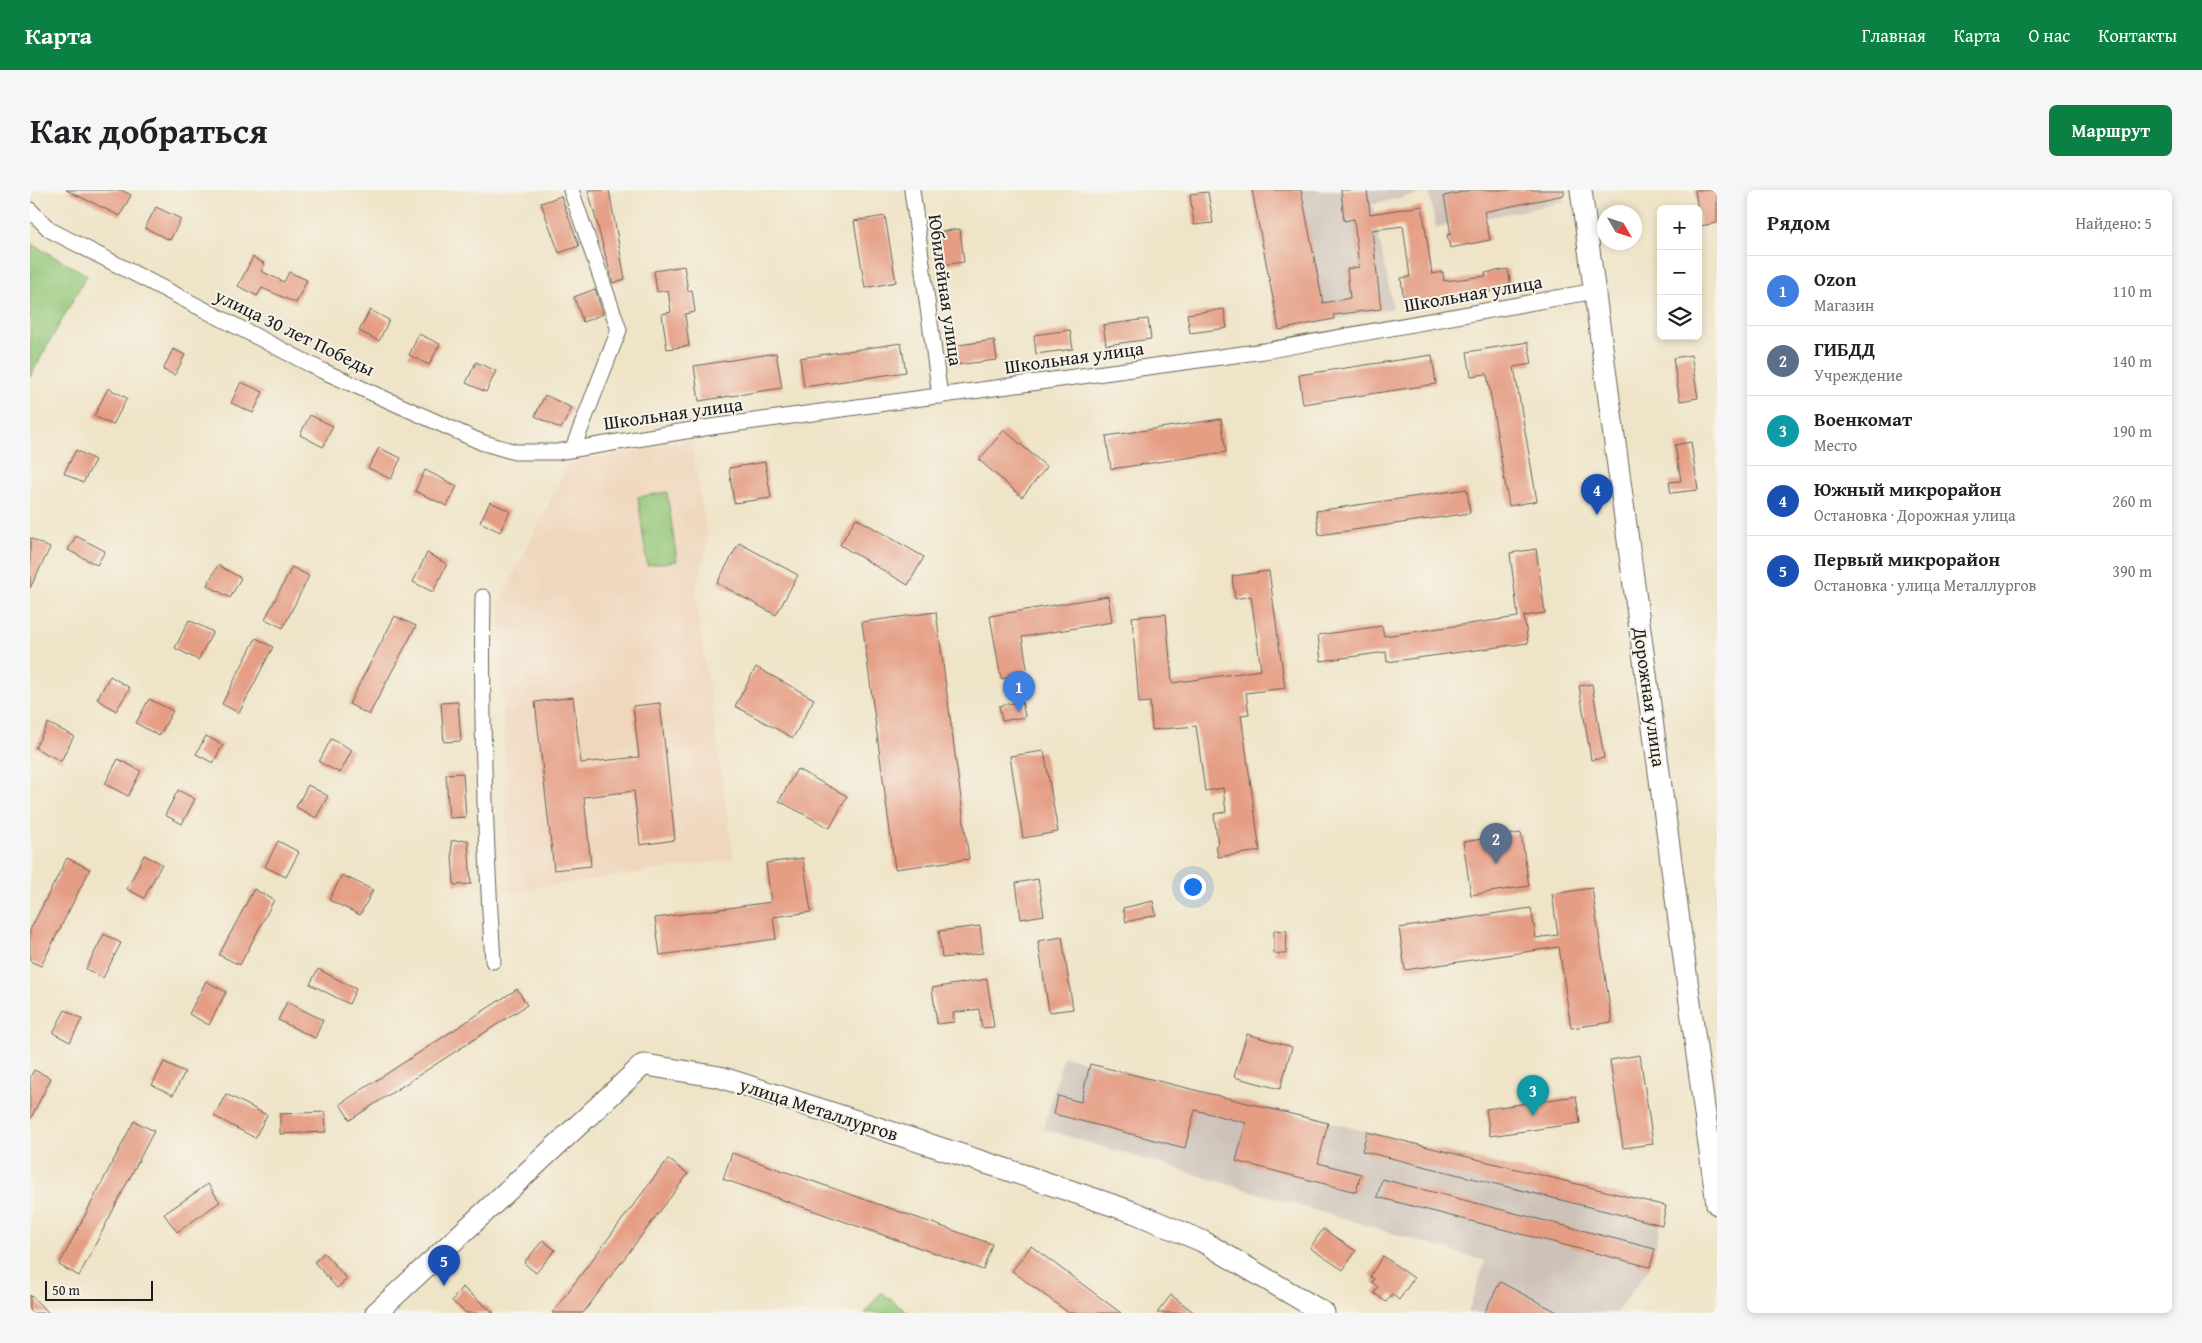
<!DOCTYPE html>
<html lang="ru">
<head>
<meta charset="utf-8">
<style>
	:root { --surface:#fff; --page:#f6f6f6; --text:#202124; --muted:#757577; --line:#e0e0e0; --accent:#0b8043 }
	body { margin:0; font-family:"Gentium Book Plus",serif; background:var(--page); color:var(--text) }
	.controls { position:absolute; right:15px; top:15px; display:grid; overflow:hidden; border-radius:8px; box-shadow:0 2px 8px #0003 }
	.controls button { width:45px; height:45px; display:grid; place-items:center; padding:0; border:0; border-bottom:1px solid var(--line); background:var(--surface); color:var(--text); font:25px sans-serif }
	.compass { position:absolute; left:1567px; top:15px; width:45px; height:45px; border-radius:50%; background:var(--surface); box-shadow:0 2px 8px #0003; rotate:129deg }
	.scale { position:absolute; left:15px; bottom:12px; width:108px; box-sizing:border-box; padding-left:5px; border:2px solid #1c1c1c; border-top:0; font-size:14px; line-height:18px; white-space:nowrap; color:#1c1c1c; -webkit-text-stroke:4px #f7f3e8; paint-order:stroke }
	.you { position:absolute; left:1162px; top:696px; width:18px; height:18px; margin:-12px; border:4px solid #fff; border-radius:50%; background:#1a73e8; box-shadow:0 0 0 8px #1a73e833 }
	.badge { display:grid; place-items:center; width:32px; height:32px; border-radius:50%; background:var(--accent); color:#fff; font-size:16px; font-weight:700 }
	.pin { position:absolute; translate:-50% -41px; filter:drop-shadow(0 1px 2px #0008) }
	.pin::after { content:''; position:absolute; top:26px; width:18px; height:15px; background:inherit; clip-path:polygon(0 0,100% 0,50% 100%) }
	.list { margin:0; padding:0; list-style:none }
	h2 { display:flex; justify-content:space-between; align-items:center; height:65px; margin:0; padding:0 20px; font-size:21px }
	h2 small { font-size:16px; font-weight:400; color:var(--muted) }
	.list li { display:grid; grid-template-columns:32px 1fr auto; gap:15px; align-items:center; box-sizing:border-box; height:70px; padding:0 20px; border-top:1px solid var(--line) }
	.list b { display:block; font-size:19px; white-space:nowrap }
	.list p { margin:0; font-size:16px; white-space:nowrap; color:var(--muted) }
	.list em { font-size:16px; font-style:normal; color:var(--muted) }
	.icon { flex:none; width:28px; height:28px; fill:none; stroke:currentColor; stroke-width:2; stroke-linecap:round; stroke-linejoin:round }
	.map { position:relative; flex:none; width:1687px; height:1123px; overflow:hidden; border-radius:8px }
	header { display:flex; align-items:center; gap:30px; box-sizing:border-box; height:70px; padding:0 25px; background:var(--accent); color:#fff }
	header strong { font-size:24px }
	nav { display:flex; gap:28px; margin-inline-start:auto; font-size:18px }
	.intro { display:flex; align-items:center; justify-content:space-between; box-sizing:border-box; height:120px; padding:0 30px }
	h1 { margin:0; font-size:35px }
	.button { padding:12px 22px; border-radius:8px; background:var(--accent); color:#fff; font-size:18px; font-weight:700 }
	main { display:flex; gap:30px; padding:0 30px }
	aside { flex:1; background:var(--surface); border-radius:8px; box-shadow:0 2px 8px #0003 }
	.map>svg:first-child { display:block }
	.built { fill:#efd6bc }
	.industrial { fill:#cdc2b9 }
	.green { fill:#93c677; stroke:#58714a }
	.building { fill:#e59d84 }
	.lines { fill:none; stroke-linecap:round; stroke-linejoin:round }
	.street-casing { stroke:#666258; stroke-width:17 }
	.secondary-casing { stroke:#666258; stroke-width:23 }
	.street { stroke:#fff; stroke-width:15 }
	.secondary { stroke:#fff; stroke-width:21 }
	.labels { text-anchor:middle; stroke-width:4; stroke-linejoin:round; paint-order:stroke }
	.street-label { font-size:19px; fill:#1c1c1c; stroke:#f7f3e8 }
</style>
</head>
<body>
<header>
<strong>Карта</strong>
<nav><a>Главная</a><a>Карта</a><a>О нас</a><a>Контакты</a></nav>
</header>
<div class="intro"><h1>Как добраться</h1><a class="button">Маршрут</a></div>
<main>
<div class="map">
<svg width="1687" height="1123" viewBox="0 0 1687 1123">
	<rect width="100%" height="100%" fill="#f7f3e8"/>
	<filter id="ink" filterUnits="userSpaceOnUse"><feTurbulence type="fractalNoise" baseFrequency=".02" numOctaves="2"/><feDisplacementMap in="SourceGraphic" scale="10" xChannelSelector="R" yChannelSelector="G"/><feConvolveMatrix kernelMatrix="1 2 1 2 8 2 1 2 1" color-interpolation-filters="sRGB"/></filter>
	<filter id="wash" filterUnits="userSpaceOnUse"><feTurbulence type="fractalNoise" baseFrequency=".0096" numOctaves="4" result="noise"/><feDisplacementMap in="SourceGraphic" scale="20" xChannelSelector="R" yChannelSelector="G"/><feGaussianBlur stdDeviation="1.12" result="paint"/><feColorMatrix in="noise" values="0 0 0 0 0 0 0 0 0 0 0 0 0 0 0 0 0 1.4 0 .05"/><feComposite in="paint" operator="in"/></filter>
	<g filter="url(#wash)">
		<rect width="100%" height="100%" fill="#efe4c8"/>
		<path class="built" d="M661,250L678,354L665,402L704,669L479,702L469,414L539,273Z"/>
		<g class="industrial">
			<path d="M1221,0H1533L1535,12L1406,38L1399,2L1342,14L1363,118L1249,140Z"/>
			<path d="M1033,866L1636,1016L1620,1077L1586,1123H1438L1455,1071L1014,939Z"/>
		</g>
		<g class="green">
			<path d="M0,53L57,85L0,187Z"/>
			<path d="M637,302L647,371L617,375L608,307Z"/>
			<path d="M851,1102L878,1123H835Z"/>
		</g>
		<g id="blocks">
			<g class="building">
				<path d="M36,0H91L101,5L90,26Z"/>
				<path d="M558,0H579L595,89L583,93Z"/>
				<path d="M1222,0H1271L1293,113L1320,108L1317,79L1329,77L1324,29L1314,31L1311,0H1337L1340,24L1392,16L1402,84L1413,82L1414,91L1456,86L1455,83L1478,79L1481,98L1374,113L1371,88L1380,87L1373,36L1342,40L1351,119L1303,125L1304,129L1249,140Z"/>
				<path d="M1441,0H1534V5L1454,22L1460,50L1420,58L1417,45L1421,44L1414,6Z"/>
				<path d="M1665,0H1687V33L1670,36Z"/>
				<path d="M1178,2L1183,33L1164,35L1160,4Z"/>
				<path d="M531,6L549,56L529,63L511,13Z"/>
				<path d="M126,17L151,29L140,50L115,38Z"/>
				<path d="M855,26L866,92L835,98L824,31Z"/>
				<path d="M930,39L934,72L911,75L907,42Z"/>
				<path d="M223,67L235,74L231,81L254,92L259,82L277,90L266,113L232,98L227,106L208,96Z"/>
				<path d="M654,76L658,101L662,100L665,122L655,124L659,156L637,159L632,124L641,122L638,100L627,102L624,81Z"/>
				<path d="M565,99L573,124L553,132L544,107Z"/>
				<path d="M1194,119L1197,138L1160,143L1157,124Z"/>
				<path d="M340,120L359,130L349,151L329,141Z"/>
				<path d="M1118,129L1121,149L1076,155L1073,135Z"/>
				<path d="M1040,140L1043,159L1006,164L1004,145Z"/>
				<path d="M389,144L410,154L399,175L379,165Z"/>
				<path d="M964,150L967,170L925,175L922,156Z"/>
				<path d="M1498,152L1502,174L1484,177L1507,311L1479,316L1457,184L1441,186L1437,162Z"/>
				<path d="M871,153L876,182L774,197L770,168Z"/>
				<path d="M143,159L155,165L145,185L133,180Z"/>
				<path d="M746,163L752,198L669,211L664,176Z"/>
				<path d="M1402,165L1406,194L1273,214L1269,185Z"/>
				<path d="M1661,165L1668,208L1650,211L1643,168Z"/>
				<path d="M446,172L466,181L456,202L436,193Z"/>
				<path d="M211,192L233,202L223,223L201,213Z"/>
				<path d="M78,198L97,208L83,235L64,226Z"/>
				<path d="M515,205L542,218L531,239L505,226Z"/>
				<path d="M280,225L303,236L293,257L270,245Z"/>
				<path d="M1191,229L1196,262L1081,279L1076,246Z"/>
				<path d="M974,240L1017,277L992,307L949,270Z"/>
				<path d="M1661,252L1668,300L1641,303L1639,292L1651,291L1645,255Z"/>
				<path d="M349,258L371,268L361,289L338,278Z"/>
				<path d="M46,260L65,270L53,293L34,283Z"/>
				<path d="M735,272L741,308L704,313L699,278Z"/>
				<path d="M395,280L427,296L417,316L385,301Z"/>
				<path d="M1437,299L1440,323L1289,345L1286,321Z"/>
				<path d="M460,312L480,321L470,342L450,332Z"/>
				<path d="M826,328L894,367L878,395L810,355Z"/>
				<path d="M46,346L75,361L67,375L38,360Z"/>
				<path d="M0,348L20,358L0,398Z"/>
				<path d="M709,353L768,385L746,425L687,393Z"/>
				<path d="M1506,359L1515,423L1494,426L1498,453L1357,472L1356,462L1291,471L1288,445L1352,436L1354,446L1488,427L1480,363Z"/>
				<path d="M397,363L417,374L403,402L383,392Z"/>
				<path d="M188,375L211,388L200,408L177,395Z"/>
				<path d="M262,377L279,386L253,438L235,429Z"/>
				<path d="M1239,381L1255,498L1216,503L1219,524L1211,525L1230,661L1188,667L1186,655H1188L1184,624L1196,622L1193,598L1175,601L1166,536L1122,540L1120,512L1109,513L1102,427L1136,424L1142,493L1231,480L1221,406L1205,409L1202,386Z"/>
				<path d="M1078,406L1082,432L992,447L998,484L971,489L960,426Z"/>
				<path d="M906,422L939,669L865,679L832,432Z"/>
				<path d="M365,426L386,436L339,525L319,514Z"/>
				<path d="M159,430L183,442L168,470L145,458Z"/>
				<path d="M226,448L243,457L209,523L192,514Z"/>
				<path d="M726,477L784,509L763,548L705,516Z"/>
				<path d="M80,486L100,498L86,521L67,509Z"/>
				<path d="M1562,494L1574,568L1561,570L1549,496Z"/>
				<path d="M543,507L551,573L609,567L603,516L630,513L645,650L610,655L604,601L554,607L561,676L524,680L505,512Z"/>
				<path d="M119,509L143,521L129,546L106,533Z"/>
				<path d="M992,511L995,527L972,531L969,516Z"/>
				<path d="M428,512L431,551L414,552L411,513Z"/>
				<path d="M18,533L44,546L31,571L5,558Z"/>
				<path d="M176,546L193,555L183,573L166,564Z"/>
				<path d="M301,549L322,560L310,583L289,572Z"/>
				<path d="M1014,561L1028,642L993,648L980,566Z"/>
				<path d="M88,569L111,581L98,606L75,594Z"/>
				<path d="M767,579L817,606L800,638L749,611Z"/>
				<path d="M433,583L436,627L419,628L416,584Z"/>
				<path d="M278,595L298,606L286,628L266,617Z"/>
				<path d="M148,600L165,609L152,634L135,625Z"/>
				<path d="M1491,643L1499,696L1441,705L1433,652Z"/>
				<path d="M438,650L441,694L424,695L421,651Z"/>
				<path d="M248,651L269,662L256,687L235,677Z"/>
				<path d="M114,665L132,674L114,708L97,699Z"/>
				<path d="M37,668L60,679L11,776L0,771V740Z"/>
				<path d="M773,668L781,722L743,727L746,749L630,765L625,728L741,712L736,673Z"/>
				<path d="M312,685L343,700L330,725L299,710Z"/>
				<path d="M1008,689L1014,725L991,729L986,693Z"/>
				<path d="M1562,698L1582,832L1541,838L1529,757L1375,780L1369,738L1501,718L1506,748L1528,745L1522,704Z"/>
				<path d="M224,699L244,710L210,775L189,765Z"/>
				<path d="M1123,711L1126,725L1096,732L1093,718Z"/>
				<path d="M950,736L953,763L912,768L909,741Z"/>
				<path d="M1244,740L1257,741L1256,764H1244Z"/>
				<path d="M74,744L91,753L73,788L56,779Z"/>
				<path d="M1032,747L1043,819L1019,822L1008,751Z"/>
				<path d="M288,779L326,799L319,814L280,794Z"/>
				<path d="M957,789L964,837L952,838L949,819L923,823L924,832L907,834L902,798Z"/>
				<path d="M176,791L196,802L179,835L159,824Z"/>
				<path d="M487,799L497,815L320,930L310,914Z"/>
				<path d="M257,812L293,830L285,848L248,830Z"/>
				<path d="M35,820L52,829L40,852L23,843Z"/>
				<path d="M1217,844L1262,857L1250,899L1204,887Z"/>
				<path d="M1610,865L1623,954L1593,958L1580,870Z"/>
				<path d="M134,872L155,882L143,905L122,895Z"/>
				<path d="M1060,874L1298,933L1288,973L1331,984L1326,1002L1206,971L1216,933L1165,920L1155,958L1024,924L1028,906L1051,912Z"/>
				<path d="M4,880L21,888L0,930V888Z"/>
				<path d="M196,904L237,925L225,948L184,926Z"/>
				<path d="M1546,906L1550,933L1460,946L1456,919Z"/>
				<path d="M295,922L296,942L250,944V924Z"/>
				<path d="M104,931L124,941L49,1086L29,1075Z"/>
				<path d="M1337,942L1636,1016L1632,1035L1332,961Z"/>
				<path d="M702,963L962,1054L953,1080L693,989Z"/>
				<path d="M638,969L658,984L553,1123H522Z"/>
				<path d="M1352,989L1625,1059L1620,1077L1347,1007Z"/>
				<path d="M178,994L190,1012L147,1042L134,1024Z"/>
				<path d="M1293,1039L1326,1061L1313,1080L1280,1058Z"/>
				<path d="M513,1050L525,1060L506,1083L494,1073Z"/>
				<path d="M1001,1056L1091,1123H1039L982,1081Z"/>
				<path d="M294,1063L317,1089L307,1098L284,1072Z"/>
				<path d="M1353,1066L1384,1088L1369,1110L1362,1104L1356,1112L1344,1103L1348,1097L1342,1092L1344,1089L1340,1086Z"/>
				<path d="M1470,1092L1529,1123H1454Z"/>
				<path d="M432,1097L464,1123H436L422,1111Z"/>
				<path d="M0,1105L19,1123H0Z"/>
				<path d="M1141,1105L1165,1123H1127Z"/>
			</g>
		</g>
	</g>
	<g filter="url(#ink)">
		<use href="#blocks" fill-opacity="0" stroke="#666258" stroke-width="1"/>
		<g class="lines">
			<defs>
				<g id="street">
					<path d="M541,0L589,140L543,258"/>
					<path d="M882,0L910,206"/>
					<path d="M0,20L20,40L293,181L451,252L485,262H527L674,238L1234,161L1565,101"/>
					<path d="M453,407C451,529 455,649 463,771"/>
				</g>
				<g id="secondary">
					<path d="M1551,0L1687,1014"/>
					<path d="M346,1123L613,875H616L690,887L978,980L1103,1022L1172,1051L1294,1123"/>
				</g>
			</defs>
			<use href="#street" class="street-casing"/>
			<use href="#secondary" class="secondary-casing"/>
			<use href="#street" class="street"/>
			<use href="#secondary" class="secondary"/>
		</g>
	</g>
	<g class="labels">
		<g class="street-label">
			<text transform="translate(916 100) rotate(82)" y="7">Юбилейная улица</text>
			<text transform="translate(1443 103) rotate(-10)" y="7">Школьная улица</text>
			<text transform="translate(265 142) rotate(26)" y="7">улица 30 лет Победы</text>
			<text transform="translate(1044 167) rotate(-8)" y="7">Школьная улица</text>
			<text transform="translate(643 223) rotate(-8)" y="7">Школьная улица</text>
			<text transform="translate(1620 507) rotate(82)" y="7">Дорожная улица</text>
			<text transform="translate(789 919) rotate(18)" y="7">улица Металлургов</text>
		</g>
	</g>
</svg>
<div class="controls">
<button>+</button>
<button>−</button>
<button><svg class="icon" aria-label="layers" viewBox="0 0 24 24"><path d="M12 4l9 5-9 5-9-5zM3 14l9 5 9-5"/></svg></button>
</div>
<svg class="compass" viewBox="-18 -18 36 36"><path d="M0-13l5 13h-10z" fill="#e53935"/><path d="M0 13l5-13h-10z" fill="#757577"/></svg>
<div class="scale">50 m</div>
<div class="you"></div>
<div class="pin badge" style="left:989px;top:522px;background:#3f7fe0">1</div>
<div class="pin badge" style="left:1466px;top:674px;background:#5c6f8a">2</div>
<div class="pin badge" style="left:1503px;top:926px;background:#0f9aa8">3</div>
<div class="pin badge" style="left:1567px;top:325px;background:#1a4fb4">4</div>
<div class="pin badge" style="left:414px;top:1096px;background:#1a4fb4">5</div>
</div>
<aside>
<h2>Рядом<small>Найдено: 5</small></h2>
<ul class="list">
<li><span class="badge" style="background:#3f7fe0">1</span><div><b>Ozon</b><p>Магазин</p></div><em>110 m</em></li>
<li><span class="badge" style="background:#5c6f8a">2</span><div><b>ГИБДД</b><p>Учреждение</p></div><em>140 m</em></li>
<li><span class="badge" style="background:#0f9aa8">3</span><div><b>Военкомат</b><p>Место</p></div><em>190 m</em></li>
<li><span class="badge" style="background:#1a4fb4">4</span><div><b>Южный микрорайон</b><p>Остановка · Дорожная улица</p></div><em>260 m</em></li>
<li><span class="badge" style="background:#1a4fb4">5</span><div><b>Первый микрорайон</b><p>Остановка · улица Металлургов</p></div><em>390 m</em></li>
</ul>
</aside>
</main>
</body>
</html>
